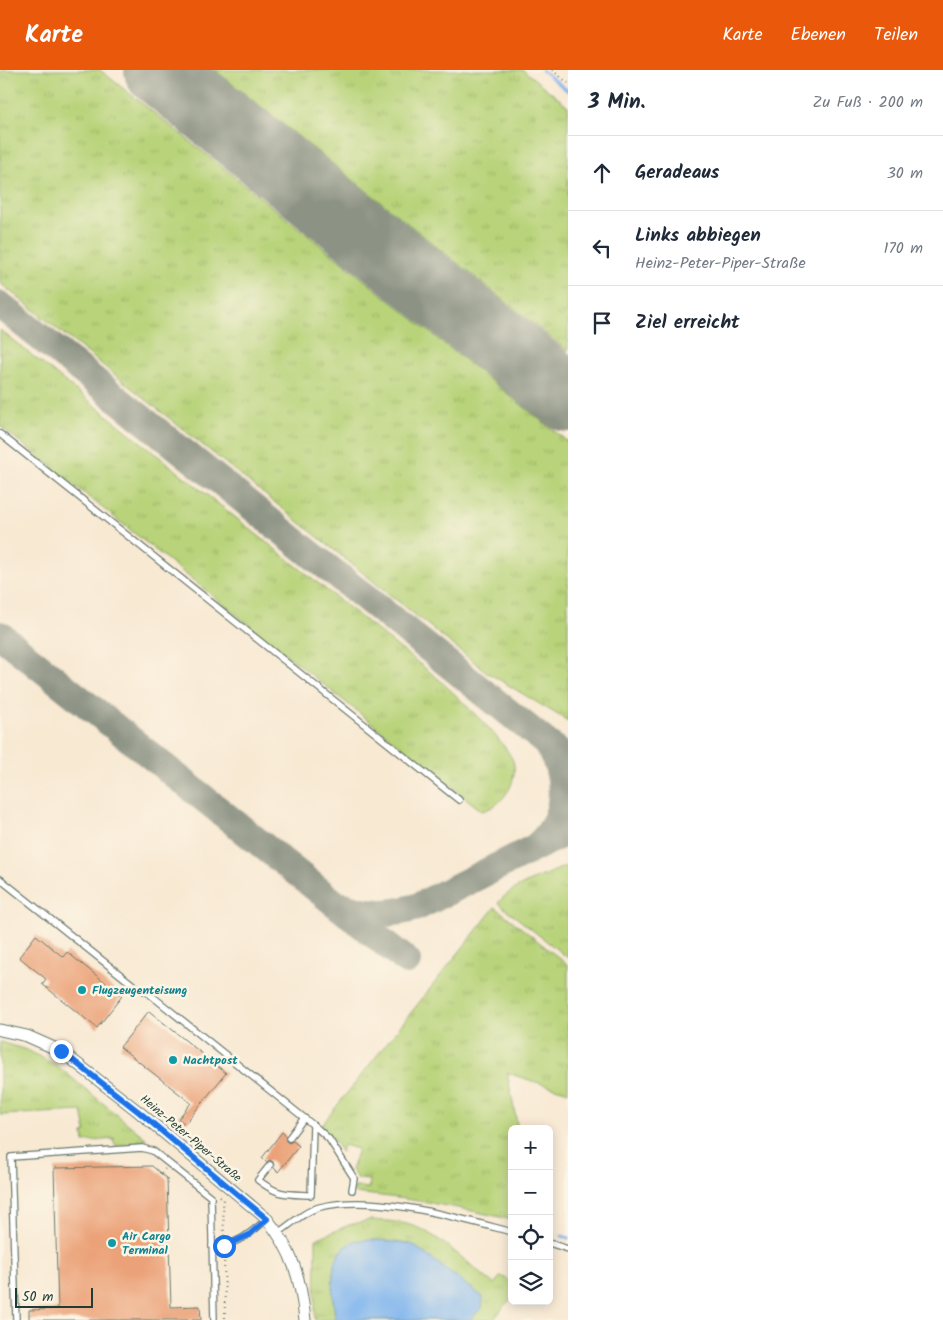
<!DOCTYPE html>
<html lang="de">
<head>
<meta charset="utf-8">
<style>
	:root { --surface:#fff; --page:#f2f2f3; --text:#1f2937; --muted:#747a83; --line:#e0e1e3; --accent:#ea580c }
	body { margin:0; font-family:Kalam,sans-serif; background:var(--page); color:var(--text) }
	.controls { position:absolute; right:15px; bottom:15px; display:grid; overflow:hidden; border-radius:8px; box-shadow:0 2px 12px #0003 }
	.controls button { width:45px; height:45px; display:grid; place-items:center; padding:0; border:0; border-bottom:1px solid var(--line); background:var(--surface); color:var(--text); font:25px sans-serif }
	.scale { position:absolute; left:15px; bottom:12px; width:78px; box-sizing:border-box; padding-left:5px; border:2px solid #1f3d34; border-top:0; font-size:14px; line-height:18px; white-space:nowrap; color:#1f3d34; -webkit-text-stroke:4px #fcf5e5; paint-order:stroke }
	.stop { position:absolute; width:15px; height:15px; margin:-11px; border:4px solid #1a73e8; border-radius:50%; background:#fff }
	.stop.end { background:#1a73e8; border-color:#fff; box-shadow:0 1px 5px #0008 }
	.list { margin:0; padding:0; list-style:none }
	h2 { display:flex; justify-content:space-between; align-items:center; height:65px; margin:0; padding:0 20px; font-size:21px }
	h2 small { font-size:16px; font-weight:400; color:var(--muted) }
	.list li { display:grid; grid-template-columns:32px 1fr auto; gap:15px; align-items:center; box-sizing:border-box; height:75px; padding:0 20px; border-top:1px solid var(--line) }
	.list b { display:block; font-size:19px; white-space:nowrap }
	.list p { margin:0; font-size:16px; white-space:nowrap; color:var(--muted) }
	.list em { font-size:16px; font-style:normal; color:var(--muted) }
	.icon { flex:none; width:28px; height:28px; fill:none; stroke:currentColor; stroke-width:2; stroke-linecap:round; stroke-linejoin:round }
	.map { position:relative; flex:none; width:568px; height:1250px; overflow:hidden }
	header { display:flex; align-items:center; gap:30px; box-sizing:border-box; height:70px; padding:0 25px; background:var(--accent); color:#fff }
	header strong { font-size:24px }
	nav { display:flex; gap:28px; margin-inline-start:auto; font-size:18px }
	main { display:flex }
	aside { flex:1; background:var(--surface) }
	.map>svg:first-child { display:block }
	.grass { fill:url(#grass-tufts); stroke:#6c8856 }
	.water { fill:#80b5ee; stroke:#507991 }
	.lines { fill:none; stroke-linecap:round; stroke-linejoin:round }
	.stream { stroke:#80b5ee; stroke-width:3 }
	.taxiway { stroke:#8c9384; stroke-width:28 }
	.runway { stroke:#8c9384; stroke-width:70 }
	.building { fill:#eba278 }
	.service-casing { stroke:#6b796c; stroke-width:8 }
	.minor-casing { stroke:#6b796c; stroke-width:13 }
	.path { stroke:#6b796c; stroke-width:2; stroke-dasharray:1 4; stroke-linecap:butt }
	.service { stroke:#fff; stroke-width:5.5 }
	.minor { stroke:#fff; stroke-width:11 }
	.route { stroke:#1a73e8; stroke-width:6 }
	.culture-dot { fill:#0f9aa8; stroke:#fcf5e5; stroke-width:2 }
	.labels { text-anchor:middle; stroke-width:5; stroke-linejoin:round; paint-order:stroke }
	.culture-label { font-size:12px; font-weight:bold; fill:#0d838f; stroke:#fcf5e5; text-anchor:start }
	.street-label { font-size:12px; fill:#1f3d34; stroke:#fcf5e5 }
</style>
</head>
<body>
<header>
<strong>Karte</strong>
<nav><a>Karte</a><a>Ebenen</a><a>Teilen</a></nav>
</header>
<main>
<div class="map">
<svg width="568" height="1250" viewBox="0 0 568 1250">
	<defs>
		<pattern id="grass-tufts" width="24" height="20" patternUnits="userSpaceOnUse" patternTransform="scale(1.25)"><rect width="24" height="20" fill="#b8d379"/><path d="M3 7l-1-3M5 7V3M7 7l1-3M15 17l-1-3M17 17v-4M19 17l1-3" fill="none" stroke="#9eb669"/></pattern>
	</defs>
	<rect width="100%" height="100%" fill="#fcf5e5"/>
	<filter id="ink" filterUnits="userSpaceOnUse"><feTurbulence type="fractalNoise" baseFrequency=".02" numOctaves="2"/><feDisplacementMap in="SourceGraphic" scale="10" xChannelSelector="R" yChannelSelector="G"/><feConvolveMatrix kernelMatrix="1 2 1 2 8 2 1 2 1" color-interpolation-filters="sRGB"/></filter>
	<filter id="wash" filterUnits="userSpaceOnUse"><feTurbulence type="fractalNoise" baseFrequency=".0096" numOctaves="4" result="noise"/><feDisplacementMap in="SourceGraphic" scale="20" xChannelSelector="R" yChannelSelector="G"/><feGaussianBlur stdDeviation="1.12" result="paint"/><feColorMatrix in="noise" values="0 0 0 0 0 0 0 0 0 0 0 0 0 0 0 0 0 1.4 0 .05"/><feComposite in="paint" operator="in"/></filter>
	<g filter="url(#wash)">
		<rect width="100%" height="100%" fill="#f8e9d3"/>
		<g class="grass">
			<path d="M3,0H100L568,372V651L488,603L0,213V4Z"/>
			<path d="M215,0H523L568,36V281Z"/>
			<path d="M0,260L441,611C457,627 512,676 514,695C515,703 513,714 508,721C501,732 495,737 482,741L0,356Z"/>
			<path d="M568,795V888L498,833C512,815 547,805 568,795Z"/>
			<path d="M495,837L568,895V1022L507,1003L518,1059H512V1150C459,1137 408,1128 354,1123V1117L369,1118V1110L358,1109L351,1100L358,1079L343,1075L341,1082L332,1067L320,1057Z"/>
			<path d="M0,972L27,980L56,995L148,1070L115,1076L113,1069L84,1072L83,1063L86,1062L82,1041L0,1045Z"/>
			<path d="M370,1150C385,1151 401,1151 416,1157C439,1165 473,1198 494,1214L501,1206L512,1212V1227L493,1250H315L316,1169L349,1155Z"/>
		</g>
		<path class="water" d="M357,1170H378L412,1174L483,1227L482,1238L469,1250H335C333,1221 324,1183 357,1170Z"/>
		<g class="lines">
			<g class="stream">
				<path d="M542,0L568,21"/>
				<path d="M562,1166L568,1168"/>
			</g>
			<g class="taxiway">
				<path d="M0,235L568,690"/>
				<path d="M0,565L407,891"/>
				<path d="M539,774C568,748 568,705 547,674"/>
				<path d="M344,836C369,845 391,845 417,837L568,761"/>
			</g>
			<path class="runway" d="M159,0L568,327"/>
		</g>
		<g id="blocks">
			<g class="building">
				<path d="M36,865L63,887L67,882L122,926L97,958L42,914L46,909L19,887Z"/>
				<path d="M149,941L226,1003L185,1054L178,1049L191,1033L120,977Z"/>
				<path d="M282,1062L285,1065L286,1071L289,1073L293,1071L299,1076L278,1102L274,1098L273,1092L270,1090L266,1092L262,1088Z"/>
				<path d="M152,1096L167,1109L171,1237L200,1236L201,1250H29V1240L58,1239L54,1098Z"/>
			</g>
		</g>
	</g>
	<g filter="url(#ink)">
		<use href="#blocks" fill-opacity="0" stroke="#6b796c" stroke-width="1"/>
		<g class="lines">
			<defs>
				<g id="service">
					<path d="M0,364L459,730"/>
					<path d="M0,809L137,918L147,922L318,1059L329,1069L354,1108L352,1120"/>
					<path d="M289,1068L304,1048"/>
					<path d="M270,1095L258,1110C279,1126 286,1124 311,1125L313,1055"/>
					<path d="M278,1163C291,1154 305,1141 320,1137C374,1123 459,1148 512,1162"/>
					<path d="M549,1173L568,1179"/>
					<path d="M212,1176C235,1177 251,1163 267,1149"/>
					<path d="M16,1250L11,1087L142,1078L153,1081L211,1127L214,1250"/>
				</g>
				<path id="minor" d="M0,960L27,966L61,981L139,1042L267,1149C293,1181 301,1210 305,1250"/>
			</defs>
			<use href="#service" class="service-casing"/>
			<use href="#minor" class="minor-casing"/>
			<g class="path">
				<path d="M552,0L568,13"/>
				<path d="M161,1103L165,1099"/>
				<path d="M220,1126L223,1129L224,1168"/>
				<path d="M224,1182L225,1250"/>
			</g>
			<use href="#service" class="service"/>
			<use href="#minor" class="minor"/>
		</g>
	</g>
	<g class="lines" filter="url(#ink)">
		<path class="route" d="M61,981L139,1042L267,1149L249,1165L224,1176"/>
	</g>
	<g class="culture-dot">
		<circle cx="82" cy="920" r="5"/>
		<circle cx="173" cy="990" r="5"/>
		<circle cx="112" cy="1173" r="5"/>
	</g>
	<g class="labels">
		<g class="culture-label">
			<text x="92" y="924">Flugzeugenteisung</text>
			<text x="183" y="994">Nachtpost</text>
			<text x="122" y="1170">Air Cargo<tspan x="122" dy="14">Terminal</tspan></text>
		</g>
		<g class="street-label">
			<text transform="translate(191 1068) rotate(40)" y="4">Heinz-Peter-Piper-Straße</text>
		</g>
	</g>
</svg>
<div class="controls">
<button>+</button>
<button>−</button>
<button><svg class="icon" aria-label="locate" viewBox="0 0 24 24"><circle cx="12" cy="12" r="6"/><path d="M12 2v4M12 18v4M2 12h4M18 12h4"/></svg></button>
<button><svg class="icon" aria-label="layers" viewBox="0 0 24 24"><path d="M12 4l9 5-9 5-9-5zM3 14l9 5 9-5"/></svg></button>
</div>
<div class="scale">50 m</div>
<div class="stop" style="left:224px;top:1176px"></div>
<div class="stop end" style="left:61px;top:981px"></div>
</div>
<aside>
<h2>3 Min.<small>Zu Fuß · 200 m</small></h2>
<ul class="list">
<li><svg class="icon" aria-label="ahead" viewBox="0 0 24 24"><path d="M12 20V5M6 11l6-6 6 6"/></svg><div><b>Geradeaus</b></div><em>30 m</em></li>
<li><svg class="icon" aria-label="left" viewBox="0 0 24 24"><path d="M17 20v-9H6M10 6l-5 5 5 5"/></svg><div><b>Links abbiegen</b><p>Heinz-Peter-Piper-Straße</p></div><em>170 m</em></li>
<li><svg class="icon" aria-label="arrive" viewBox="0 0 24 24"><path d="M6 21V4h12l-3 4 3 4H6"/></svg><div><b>Ziel erreicht</b></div></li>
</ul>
</aside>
</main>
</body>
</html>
